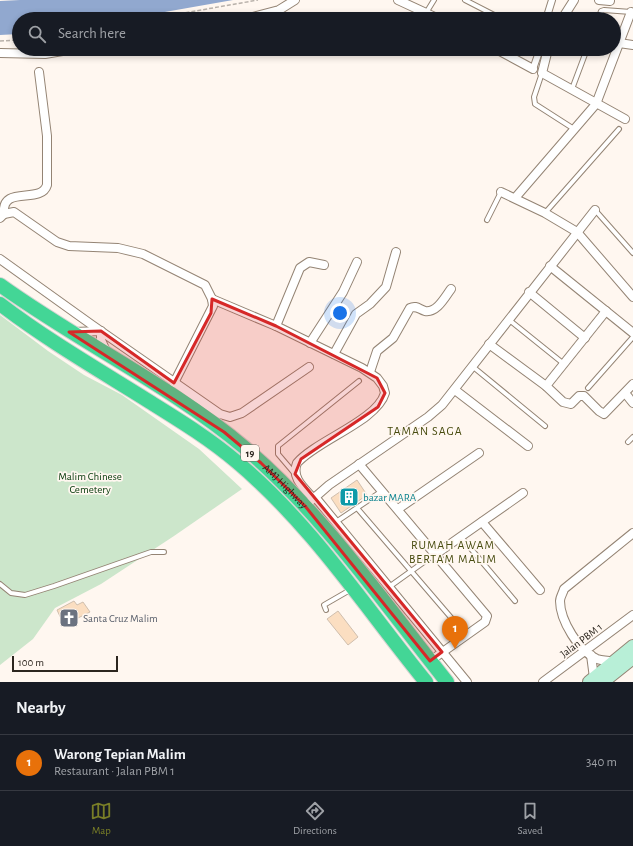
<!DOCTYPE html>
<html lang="en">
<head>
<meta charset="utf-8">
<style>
	:root { --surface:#171b24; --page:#242831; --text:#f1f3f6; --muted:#9ea1a6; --line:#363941; --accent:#797e27 }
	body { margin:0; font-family:"Alegreya Sans",sans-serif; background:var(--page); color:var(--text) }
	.scale { position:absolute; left:12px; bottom:10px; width:106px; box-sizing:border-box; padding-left:4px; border:2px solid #2c261f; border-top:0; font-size:11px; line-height:14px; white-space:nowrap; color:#2c261f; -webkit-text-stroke:3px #fff7f0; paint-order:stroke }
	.you { position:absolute; left:340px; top:313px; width:14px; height:14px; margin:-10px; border:3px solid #fff; border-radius:50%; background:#1a73e8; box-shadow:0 0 0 6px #1a73e833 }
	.badge { display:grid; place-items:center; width:26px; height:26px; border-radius:50%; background:var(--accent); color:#fff; font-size:13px; font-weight:700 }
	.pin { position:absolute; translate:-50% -33px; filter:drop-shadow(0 1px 2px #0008) }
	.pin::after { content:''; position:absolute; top:21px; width:14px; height:12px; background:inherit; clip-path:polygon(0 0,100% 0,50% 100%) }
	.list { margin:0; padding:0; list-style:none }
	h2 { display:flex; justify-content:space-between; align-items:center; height:52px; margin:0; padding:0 16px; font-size:17px }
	h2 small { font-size:13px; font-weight:400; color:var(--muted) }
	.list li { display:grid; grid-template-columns:26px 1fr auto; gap:12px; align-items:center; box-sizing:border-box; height:56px; padding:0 16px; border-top:1px solid var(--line) }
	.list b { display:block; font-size:15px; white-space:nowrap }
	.list p { margin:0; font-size:13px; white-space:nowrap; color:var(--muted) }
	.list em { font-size:13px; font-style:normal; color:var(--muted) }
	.icon { flex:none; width:22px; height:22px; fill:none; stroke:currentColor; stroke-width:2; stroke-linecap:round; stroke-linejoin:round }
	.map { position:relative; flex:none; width:633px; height:682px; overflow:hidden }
	.search { position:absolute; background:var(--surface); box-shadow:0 2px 6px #0003; left:12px; right:12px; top:12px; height:44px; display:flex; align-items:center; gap:10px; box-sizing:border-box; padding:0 14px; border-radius:22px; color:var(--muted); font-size:15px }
	.sheet { height:108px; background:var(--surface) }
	nav { display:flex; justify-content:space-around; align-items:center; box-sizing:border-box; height:56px; border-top:1px solid var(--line); background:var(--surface); font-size:11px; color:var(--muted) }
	nav a { display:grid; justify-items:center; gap:2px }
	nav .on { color:var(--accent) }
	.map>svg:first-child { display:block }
	.green { fill:#cce6cb }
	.water { fill:#91a8cf }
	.building { fill:#fbdec1; stroke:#d0bfae }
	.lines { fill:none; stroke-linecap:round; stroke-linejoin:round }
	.service-casing { stroke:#948474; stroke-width:6 }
	.pedestrian-casing { stroke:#948474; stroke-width:8 }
	.minor-casing { stroke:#948474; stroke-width:10 }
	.secondary-casing { stroke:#948474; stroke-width:14 }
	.trunk-casing { stroke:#d5d4d2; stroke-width:16 }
	.path { stroke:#b8b1aa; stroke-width:1.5; stroke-dasharray:4 2; stroke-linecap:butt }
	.service { stroke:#fff; stroke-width:4 }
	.pedestrian { stroke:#fff; stroke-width:6 }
	.minor { stroke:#fff; stroke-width:8 }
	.secondary { stroke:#b8efd7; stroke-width:12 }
	.trunk { stroke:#43d696; stroke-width:14 }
	.marked { fill:#d62828; fill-opacity:0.2; stroke:#d62828; stroke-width:3; stroke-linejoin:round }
	.labels { text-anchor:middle; stroke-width:3.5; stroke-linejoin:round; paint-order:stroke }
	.shield { fill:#fff7f0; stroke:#6b655e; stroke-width:1 }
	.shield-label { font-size:10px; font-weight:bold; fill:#2c261f }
	.park-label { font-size:11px; fill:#033808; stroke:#fff7f0 }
	.street-label { font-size:11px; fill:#2c261f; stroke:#fff7f0 }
	.culture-label { font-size:11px; fill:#0d838f; stroke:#fff7f0; text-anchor:start }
	.worship-label { font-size:11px; fill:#5b616d; stroke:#fff7f0; text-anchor:start }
	.neighbourhood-label { font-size:12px; letter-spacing:1px; fill:#474b0e; stroke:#fff7f0 }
</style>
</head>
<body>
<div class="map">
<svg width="633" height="682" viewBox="0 0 633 682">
	<rect width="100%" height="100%" fill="#fff7f0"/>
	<path class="green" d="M0,315L48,351L84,375L122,395L199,449L242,489L174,536L101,584L55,608L33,639L0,665Z"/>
	<path class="water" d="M20,0H233L125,19H19V34L0,35V1Z"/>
	<g class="building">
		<path d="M357,480L367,495L341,513L331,498Z"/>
		<path d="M74,601L77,605L83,602L90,612L64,625L57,610Z"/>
		<path d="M338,611L358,637L348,645L327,619Z"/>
	</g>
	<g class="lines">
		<defs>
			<g id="service">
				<path d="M465,0L502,19"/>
				<path d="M426,13L434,0"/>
				<path d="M598,19L601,11L604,10L631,12"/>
				<path d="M542,73L534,97L535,104L574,129"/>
				<path d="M572,89L587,49"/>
				<path d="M595,210L633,253"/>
				<path d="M545,213L619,129"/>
				<path d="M487,220L501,192"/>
				<path d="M508,319L564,364"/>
				<path d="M472,366L545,426"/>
				<path d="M588,388L633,337"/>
				<path d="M628,442L633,437"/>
				<path d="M295,474L278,454V446L359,381"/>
				<path d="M357,508L466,635"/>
				<path d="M336,522L382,491"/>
				<path d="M461,537L515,601"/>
				<path d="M0,584L11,593L25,595L54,586L151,552H164"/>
				<path d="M389,587L435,554"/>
				<path d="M326,610L324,605L350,590"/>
			</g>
			<g id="pedestrian">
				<path d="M548,19V13L552,0"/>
				<path d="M533,69L540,49"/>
			</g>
			<g id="minor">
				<path d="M398,0L439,19"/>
				<path d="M599,0L610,1"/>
				<path d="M245,19L279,10L295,0"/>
				<path d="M562,19L574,0"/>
				<path d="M619,43L633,45"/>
				<path d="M496,49L533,69"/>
				<path d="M548,49L542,73L625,119"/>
				<path d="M0,53L45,54L74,49"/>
				<path d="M501,192L545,213L577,232L633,297"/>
				<path d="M515,198L596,104L631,12"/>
				<path d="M4,214L14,212L57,242L69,246L118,248L143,254L205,285L212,299L213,306L174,383"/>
				<path d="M0,218L4,214C1,184 41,205 47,185V136L39,72"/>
				<path d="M0,259L92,325L220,414L230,417L242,413L309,367"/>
				<path d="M550,266L633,333"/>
				<path d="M529,292L585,338"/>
				<path d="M212,299L276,326L362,368L377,378L383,386L385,393C377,421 317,440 297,463C291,478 304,488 313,498"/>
				<path d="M276,326L300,268L309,262L324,265"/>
				<path d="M74,332L101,331V340L106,351"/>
				<path d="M310,343L343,292L357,262"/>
				<path d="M489,344L546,386L563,402L571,404L579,396H584L599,411L604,414L633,384"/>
				<path d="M334,354L356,314L370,304L386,287L396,252"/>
				<path d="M370,372L377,351L393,338L410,308C416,305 419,309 425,311C437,313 445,297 451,289"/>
				<path d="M546,386L606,311"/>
				<path d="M455,390L528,446"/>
				<path d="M625,393L633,403"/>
				<path d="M359,464L487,616L485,622L430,661"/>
				<path d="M315,497L467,682"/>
				<path d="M305,506L329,485L428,417L442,405L595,210"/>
				<path d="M398,509L479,453"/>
				<path d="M482,522L540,590"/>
				<path d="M436,554L523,493"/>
				<path d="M591,655L594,678"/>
				<path d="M615,661C609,661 603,661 597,659C579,652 560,620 560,601C560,597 563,593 564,589L633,533"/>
				<path d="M543,682L633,615"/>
			</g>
			<g id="secondary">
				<path d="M589,682L633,646"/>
				<path d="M603,682L633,658"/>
			</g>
			<g id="trunk">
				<path id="s1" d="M0,285C79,342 170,385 245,448C323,514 383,602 447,682"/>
				<path d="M0,304C47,340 99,370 150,402C179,420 210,439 237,462C312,525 365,607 426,682"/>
			</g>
		</defs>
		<use href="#service" class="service-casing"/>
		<use href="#pedestrian" class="pedestrian-casing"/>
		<use href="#minor" class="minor-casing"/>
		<use href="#secondary" class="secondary-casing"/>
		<use href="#trunk" class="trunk-casing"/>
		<g class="path">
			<path d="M150,19L258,0"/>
			<path d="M0,41L19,40"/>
		</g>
		<use href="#service" class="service"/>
		<use href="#pedestrian" class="pedestrian"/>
		<use href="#minor" class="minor"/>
		<use href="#secondary" class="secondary"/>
		<use href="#trunk" class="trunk"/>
	</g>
	<path class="marked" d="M212,299L276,326L377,378L385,393L378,407L301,459L295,474L442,652L430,661L305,506L261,463L224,432L69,332L101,331L174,383L211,313Z"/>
	<defs>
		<symbol id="building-square" viewBox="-11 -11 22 22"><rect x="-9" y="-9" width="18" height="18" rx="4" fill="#0f9aa8" stroke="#fff7f0"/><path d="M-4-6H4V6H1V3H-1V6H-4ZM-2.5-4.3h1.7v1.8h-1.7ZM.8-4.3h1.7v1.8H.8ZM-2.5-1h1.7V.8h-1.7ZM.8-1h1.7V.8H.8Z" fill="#fff"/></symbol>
		<symbol id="church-square" viewBox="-11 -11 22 22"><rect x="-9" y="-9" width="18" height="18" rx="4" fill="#6b7280" stroke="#fff7f0"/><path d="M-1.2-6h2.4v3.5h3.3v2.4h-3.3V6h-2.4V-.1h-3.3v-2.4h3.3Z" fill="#fff"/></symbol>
	</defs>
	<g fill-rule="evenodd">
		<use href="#building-square" x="338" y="486" width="22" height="22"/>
		<use href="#church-square" x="58" y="607" width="22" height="22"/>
	</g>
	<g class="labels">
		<rect class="shield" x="241" y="445" width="18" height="16" rx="3"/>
		<g class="shield-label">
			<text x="250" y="457">19</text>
		</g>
		<g class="park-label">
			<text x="90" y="480">Malim Chinese<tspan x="90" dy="13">Cemetery</tspan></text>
		</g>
		<g class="street-label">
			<text dy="4" stroke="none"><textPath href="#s1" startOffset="350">AMJ Highway</textPath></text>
			<text transform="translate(581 640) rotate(-37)" y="4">Jalan PBM 1</text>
		</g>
		<g class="culture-label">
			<text x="363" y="501">bazar MARA</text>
		</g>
		<g class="worship-label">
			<text x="83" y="622">Santa Cruz Malim</text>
		</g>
		<g class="neighbourhood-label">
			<text x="425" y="435">TAMAN SAGA</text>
			<text x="453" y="549">RUMAH AWAM<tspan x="453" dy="14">BERTAM MALIM</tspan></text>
		</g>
	</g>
</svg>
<div class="scale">100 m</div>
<div class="you"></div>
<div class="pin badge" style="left:455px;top:649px;background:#e8710a">1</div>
<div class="search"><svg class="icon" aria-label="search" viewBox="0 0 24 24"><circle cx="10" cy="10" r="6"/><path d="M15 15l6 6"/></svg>Search here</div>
</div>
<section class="sheet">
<h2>Nearby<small></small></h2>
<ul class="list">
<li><span class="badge" style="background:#e8710a">1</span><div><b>Warong Tepian Malim</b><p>Restaurant · Jalan PBM 1</p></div><em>340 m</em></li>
</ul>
</section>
<nav>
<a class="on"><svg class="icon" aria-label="map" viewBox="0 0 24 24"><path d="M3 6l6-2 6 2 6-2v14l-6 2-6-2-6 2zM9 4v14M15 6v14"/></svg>Map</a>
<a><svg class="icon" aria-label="directions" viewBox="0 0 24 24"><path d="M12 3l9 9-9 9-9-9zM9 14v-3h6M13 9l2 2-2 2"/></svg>Directions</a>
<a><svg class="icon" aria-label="saved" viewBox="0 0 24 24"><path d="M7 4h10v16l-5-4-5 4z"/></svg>Saved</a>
</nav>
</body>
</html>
